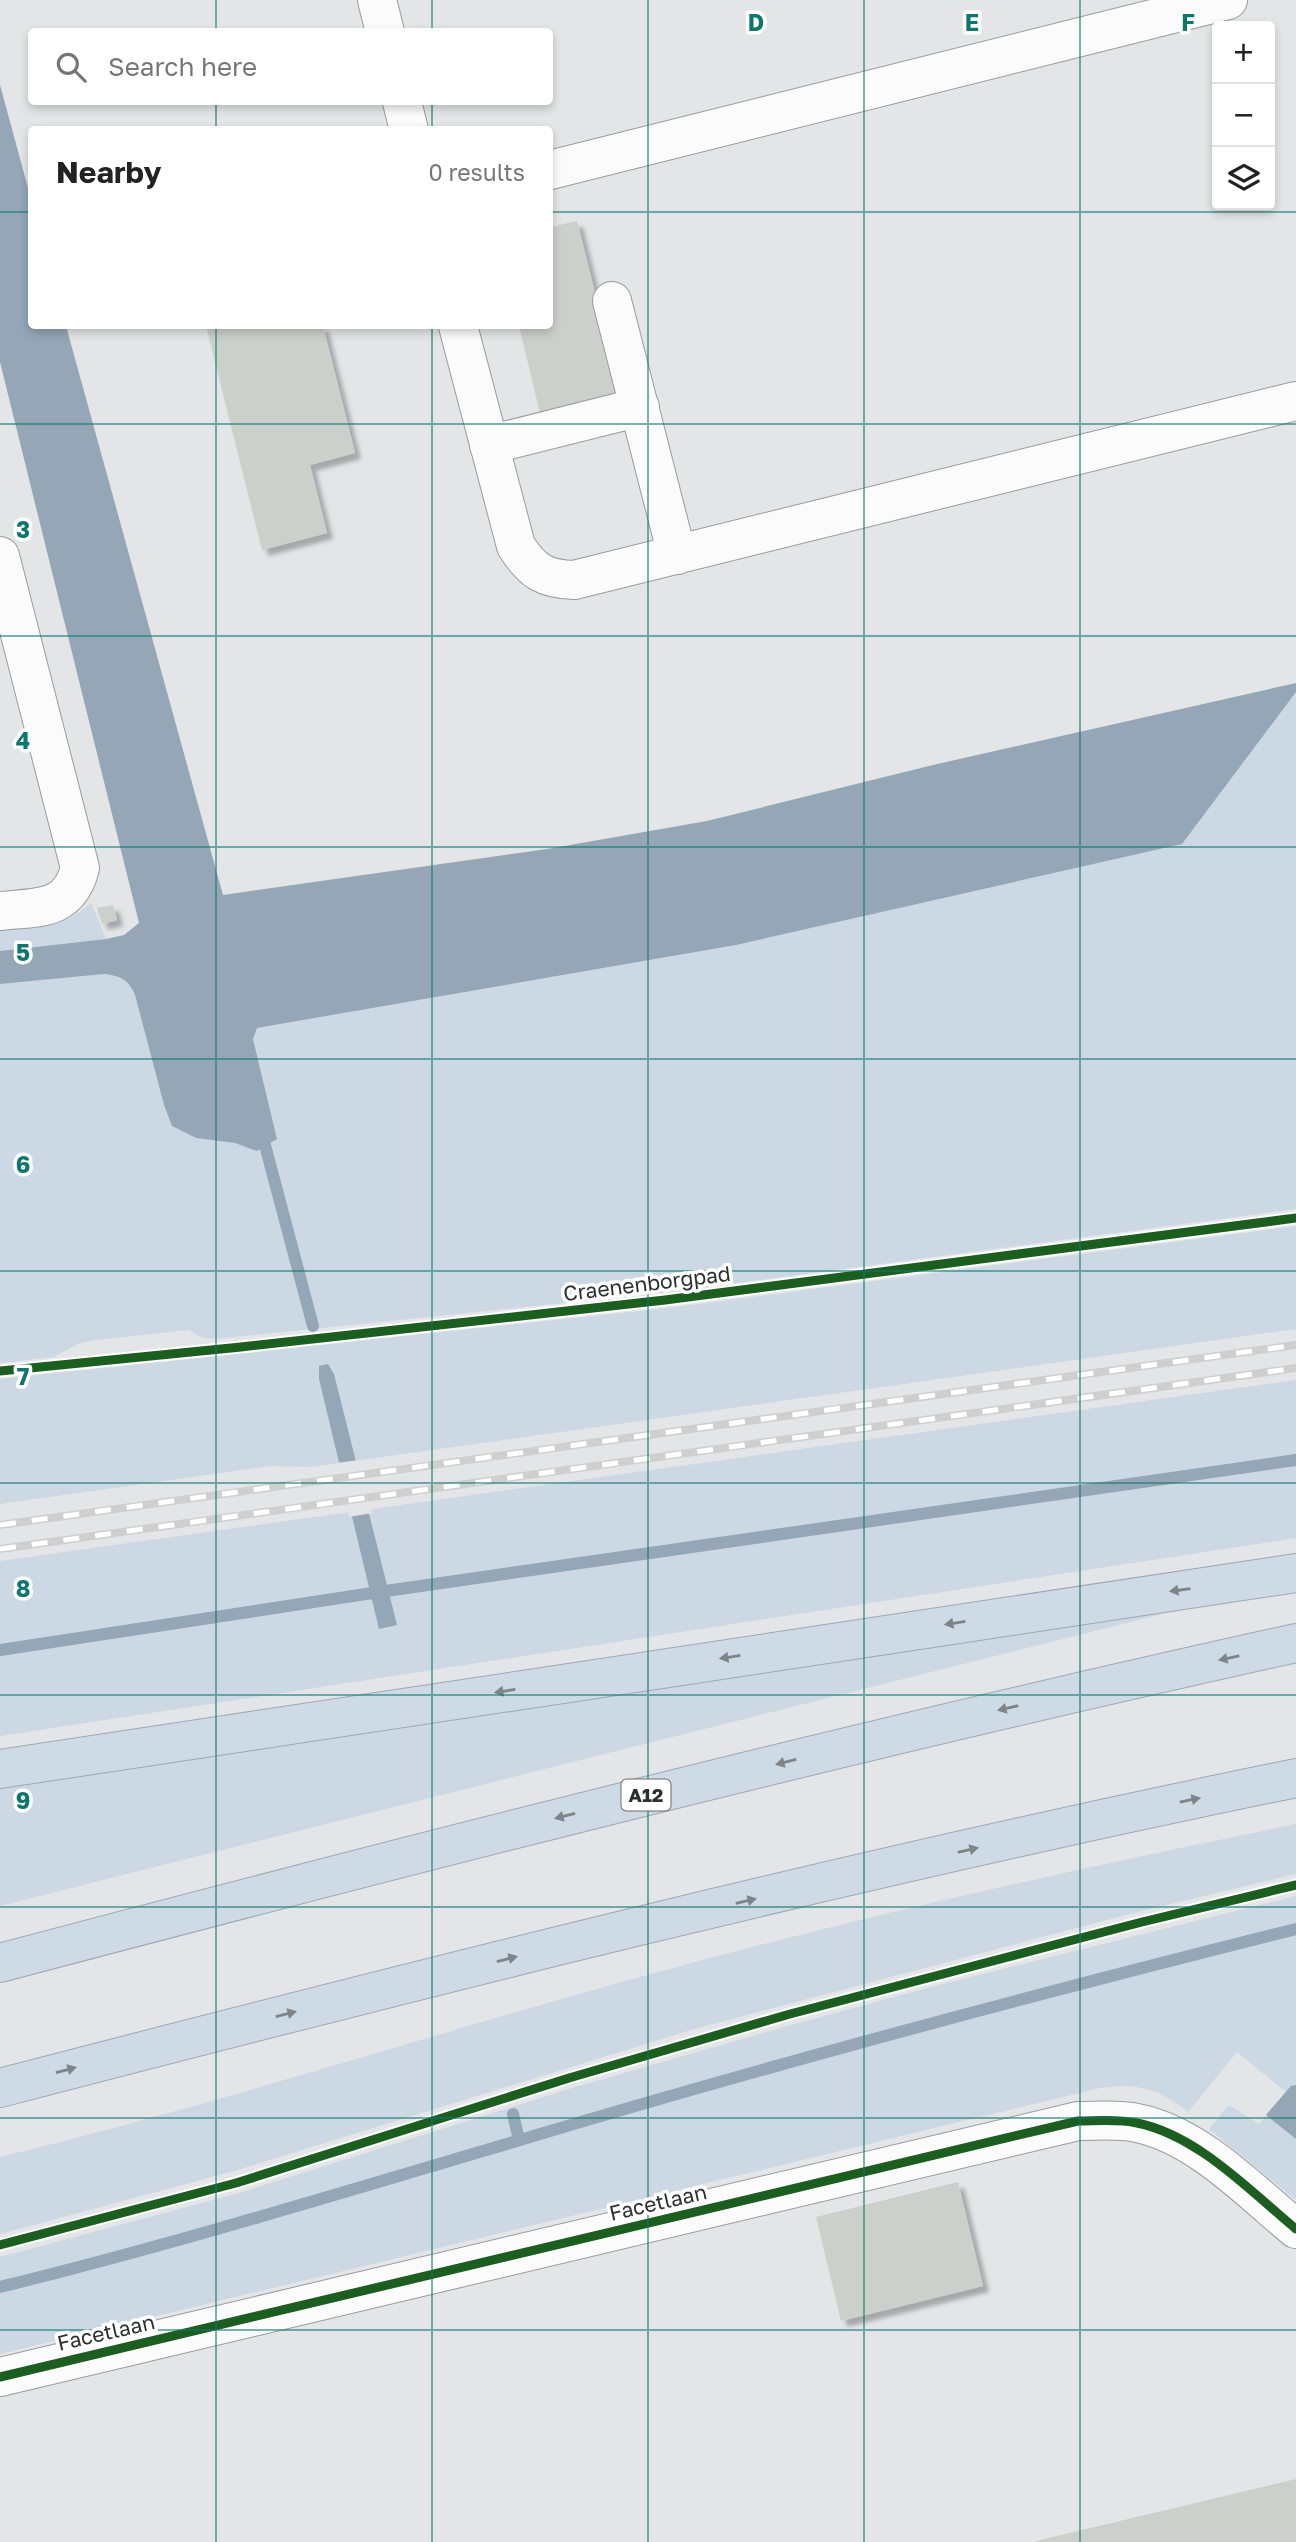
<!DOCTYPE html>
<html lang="en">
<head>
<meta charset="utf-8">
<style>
	:root { --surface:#fff; --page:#f2f2f2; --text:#222; --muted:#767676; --line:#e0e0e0 }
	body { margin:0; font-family:"Golos Text",sans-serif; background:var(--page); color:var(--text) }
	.controls { position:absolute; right:21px; top:21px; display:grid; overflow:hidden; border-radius:7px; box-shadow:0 4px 10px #0003 }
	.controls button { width:63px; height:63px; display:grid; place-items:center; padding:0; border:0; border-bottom:2px solid var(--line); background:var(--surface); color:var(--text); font:35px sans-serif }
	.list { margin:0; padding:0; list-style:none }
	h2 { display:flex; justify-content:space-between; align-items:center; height:91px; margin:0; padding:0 28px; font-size:30px }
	h2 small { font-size:23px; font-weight:400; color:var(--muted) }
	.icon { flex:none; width:38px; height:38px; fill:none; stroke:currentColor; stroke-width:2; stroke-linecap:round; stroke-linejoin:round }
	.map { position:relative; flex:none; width:1296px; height:2542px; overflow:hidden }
	.search { position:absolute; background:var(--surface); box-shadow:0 4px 10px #0003; left:28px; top:28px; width:525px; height:77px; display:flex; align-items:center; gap:18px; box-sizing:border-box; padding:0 24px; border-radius:7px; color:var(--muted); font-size:26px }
	.panel { position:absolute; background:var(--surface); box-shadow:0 4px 10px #0003; left:28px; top:126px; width:525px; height:203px; border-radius:7px }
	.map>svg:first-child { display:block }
	.green { fill:#ccd8e4 }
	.water { fill:#95a6b7 }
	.pier { fill:#e3e5e7 }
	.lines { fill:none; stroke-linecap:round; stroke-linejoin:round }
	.stream { stroke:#95a6b7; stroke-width:12 }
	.building { fill:#ccd0cb; filter:url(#shadow) }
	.minor-casing { stroke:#999b9d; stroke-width:40 }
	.highway-casing { stroke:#9ba8b4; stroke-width:40 }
	.minor { stroke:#fbfbfb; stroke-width:38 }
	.highway { stroke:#cedae5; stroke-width:38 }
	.rail-casing { stroke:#cfcfcf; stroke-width:8 }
	.rail { stroke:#fff; stroke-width:5; stroke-dasharray:16; stroke-linecap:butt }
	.cycleway-casing { stroke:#fff; stroke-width:13 }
	.cycleway { stroke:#1b5e20; stroke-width:9 }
	.oneway { fill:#7e848a }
	.grid { fill:none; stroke:#0f766e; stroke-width:2; stroke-opacity:0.55 }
	.labels { text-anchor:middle; stroke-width:7; stroke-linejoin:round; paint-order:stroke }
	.shield { fill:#fff; stroke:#6c6d6d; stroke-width:2 }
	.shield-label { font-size:19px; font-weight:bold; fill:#2d2e2f }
	.street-label { font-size:21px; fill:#2d2e2f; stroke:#fff }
	.grid-label { font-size:23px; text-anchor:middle; font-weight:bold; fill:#0f766e; stroke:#fff; stroke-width:7; stroke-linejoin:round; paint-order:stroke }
</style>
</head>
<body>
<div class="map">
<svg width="1296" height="2542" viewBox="0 0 1296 2542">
	<defs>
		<filter id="shadow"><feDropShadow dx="6" dy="6" stdDeviation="2" flood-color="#0004"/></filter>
	</defs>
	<rect width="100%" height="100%" fill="#e3e5e7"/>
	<g class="green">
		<path d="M1296,692V1209L670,1292L215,1339L200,1337L189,1330L95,1340L78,1344L54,1357L0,1363V984L104,974C121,976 129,980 135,995L164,1105L172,1126L196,1138L235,1143L257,1151L277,1139L253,1039L257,1028L736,945L1182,844Z"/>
		<path d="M91,903L106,939L0,951V930C35,926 63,928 91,903Z"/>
		<path d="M1296,1226V1329L311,1467L270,1466L0,1504V1379L668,1308Z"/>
		<path d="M1296,1380V1538L0,1736V1561Z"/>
		<path d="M1186,1608L0,1906V1782Z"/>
		<path d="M1296,1824V1874L1141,1911L694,2029L234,2171L0,2234V2157C235,2100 465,2023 699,1961C897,1908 1096,1865 1296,1824Z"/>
		<path d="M1296,1896V2200L1209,2129L1229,2105L1259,2124L1286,2092L1237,2052L1188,2112C1158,2088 1138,2083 1100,2088L0,2354V2257L239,2193L572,2088L791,2025L935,1986Z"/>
	</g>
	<g class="water">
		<path d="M0,85L31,199L32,326H66L223,895L547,849L707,821L933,765L1296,683V692L1182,844L736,945L257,1028L253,1039L277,1139L257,1151L235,1143L196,1138L172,1126L164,1105L135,995C129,980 121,976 104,974L0,984V951L106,939L124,935L139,923L0,362Z"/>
		<path d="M328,1364L334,1374L397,1625L379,1629L319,1379V1366Z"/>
		<path d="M1296,2085V2139L1266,2115L1291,2086Z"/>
	</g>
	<path class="pier" d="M359,1460L372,1513L349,1517L336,1463Z"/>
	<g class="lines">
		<g class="stream">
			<path d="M261,1130L313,1326"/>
			<path d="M0,1650L379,1592L1296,1460"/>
			<path d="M513,2114L519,2140"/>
			<path d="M0,2287C175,2244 347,2191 520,2140C777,2063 1036,1994 1296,1929"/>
		</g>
	</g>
	<g class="building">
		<path d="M577,221L620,393L540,413L519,326H550V227Z"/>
		<path d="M206,326H323L355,453L310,465L327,533L262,550Z"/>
		<path d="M113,905L117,920L102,924L97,908Z"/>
		<path d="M958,2182L983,2286L841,2321L816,2217Z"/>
		<path d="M1296,2479V2542H1036V2541Z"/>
	</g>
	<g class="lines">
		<defs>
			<g id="minor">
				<path d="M377,0L385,32"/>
				<path d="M402,102L409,130"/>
				<path d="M550,170L1228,0"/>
				<path d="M612,301L677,555"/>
				<path d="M458,326L516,546C532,571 544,579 574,580L1296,401"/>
				<path d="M489,445L640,407"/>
				<path d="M0,556L80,868C69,912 37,907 0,911"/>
				<path d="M0,2377L1078,2121C1097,2121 1119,2119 1137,2123C1197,2135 1249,2190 1296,2229"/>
			</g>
			<g id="highway">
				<path d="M0,1769L1296,1573"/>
				<path d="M0,1963C430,1849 861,1739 1296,1643"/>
				<path d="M0,2088C430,1976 861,1867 1296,1778"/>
			</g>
		</defs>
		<use href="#minor" class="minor-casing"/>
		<use href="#highway" class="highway-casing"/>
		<use href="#minor" class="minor"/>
		<use href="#highway" class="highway"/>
		<defs>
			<g id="rail">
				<path d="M0,1525L1296,1345"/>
				<path d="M0,1549L1296,1368"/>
			</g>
		</defs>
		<use href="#rail" class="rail-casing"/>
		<use href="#rail" class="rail"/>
		<defs>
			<g id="cycleway">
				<path d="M0,1371L241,1347L665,1300L1296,1218"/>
				<path d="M0,2245L236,2183L569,2078L790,2014L1142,1922L1296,1885"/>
				<path d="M0,2377L1078,2121C1097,2121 1119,2119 1137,2123C1197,2135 1249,2190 1296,2229"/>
			</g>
		</defs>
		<use href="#cycleway" class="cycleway-casing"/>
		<use href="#cycleway" class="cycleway"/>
	</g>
	<defs><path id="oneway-solid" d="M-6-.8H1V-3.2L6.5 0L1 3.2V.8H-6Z" transform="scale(1.75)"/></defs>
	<g class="oneway">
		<use href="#oneway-solid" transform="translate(1180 1590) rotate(172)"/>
		<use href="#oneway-solid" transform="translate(955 1623) rotate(171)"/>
		<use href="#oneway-solid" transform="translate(730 1657) rotate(171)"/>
		<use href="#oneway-solid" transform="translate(1229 1658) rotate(168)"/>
		<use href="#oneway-solid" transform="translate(505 1691) rotate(171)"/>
		<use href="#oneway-solid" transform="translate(1008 1708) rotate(167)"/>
		<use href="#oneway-solid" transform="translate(786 1762) rotate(166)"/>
		<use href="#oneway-solid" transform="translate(1190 1800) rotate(-12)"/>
		<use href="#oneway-solid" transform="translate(565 1816) rotate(166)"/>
		<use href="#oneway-solid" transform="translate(968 1850) rotate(-13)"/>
		<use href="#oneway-solid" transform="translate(746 1901) rotate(-13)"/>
		<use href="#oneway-solid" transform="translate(507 1959) rotate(-14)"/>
		<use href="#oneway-solid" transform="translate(286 2014) rotate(-14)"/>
		<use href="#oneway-solid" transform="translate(66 2070) rotate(-15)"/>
	</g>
	<path class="grid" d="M216,0V32M432,0V32M648,0V2542M864,0V2542M1080,0V2542M216,102V130M432,102V130M0,212H32M550,212H1296M216,326V2542M432,326V2542M0,424H1296M0,636H1296M0,847H1296M0,1059H1296M0,1271H1296M0,1483H1296M0,1695H1296M0,1907H1296M0,2118H1296M0,2330H1296"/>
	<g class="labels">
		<rect class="shield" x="621.5" y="1779.5" width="49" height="31" rx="5"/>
		<g class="shield-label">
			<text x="646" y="1802">A12</text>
		</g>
		<g class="street-label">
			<text transform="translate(647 1284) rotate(-7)" y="7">Craenenborgpad</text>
			<text transform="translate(658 2203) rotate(-13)" y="7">Facetlaan</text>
			<text transform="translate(106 2333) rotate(-13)" y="7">Facetlaan</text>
		</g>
	</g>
	<g class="grid-label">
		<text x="756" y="31">D</text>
		<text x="972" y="31">E</text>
		<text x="1188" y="31">F</text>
		<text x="23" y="538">3</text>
		<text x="23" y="749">4</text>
		<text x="23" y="961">5</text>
		<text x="23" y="1173">6</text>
		<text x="23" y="1385">7</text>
		<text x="23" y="1597">8</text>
		<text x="23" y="1809">9</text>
	</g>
</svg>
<div class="controls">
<button>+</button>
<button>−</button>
<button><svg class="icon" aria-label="layers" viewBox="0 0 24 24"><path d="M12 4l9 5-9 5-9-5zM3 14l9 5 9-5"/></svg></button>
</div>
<div class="search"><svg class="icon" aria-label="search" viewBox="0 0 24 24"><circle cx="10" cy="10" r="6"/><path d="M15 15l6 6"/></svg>Search here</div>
<section class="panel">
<h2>Nearby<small>0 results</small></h2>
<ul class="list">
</ul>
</section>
</div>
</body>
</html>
